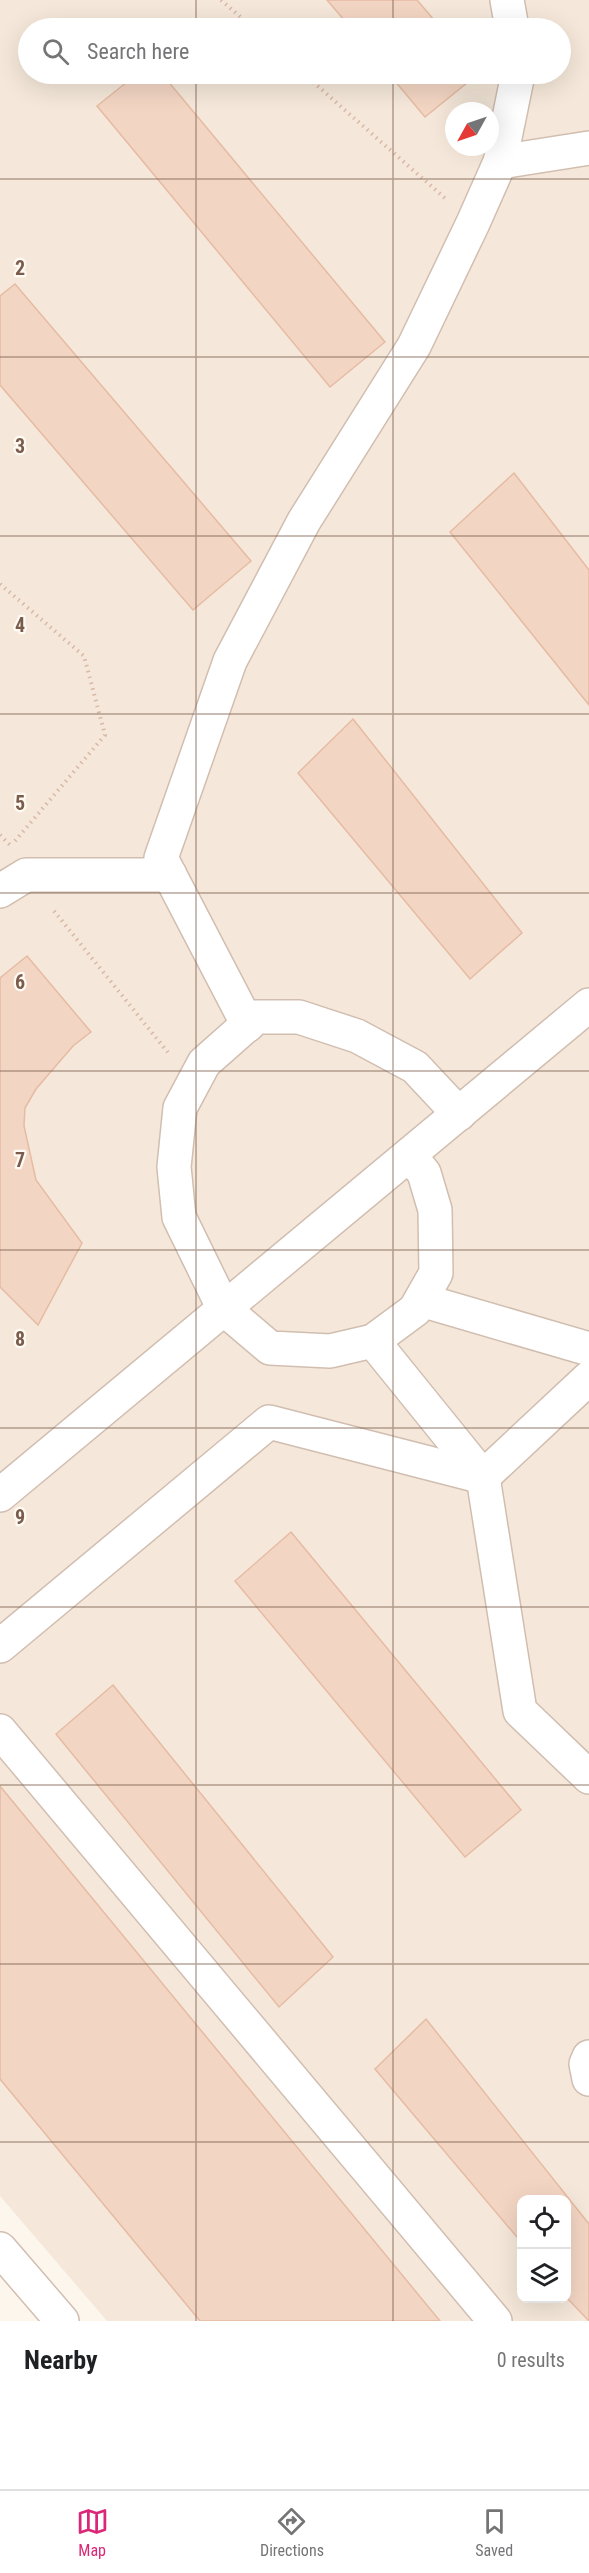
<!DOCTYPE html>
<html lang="en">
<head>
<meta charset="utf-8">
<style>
	:root { --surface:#fff; --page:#f6f6f6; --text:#202124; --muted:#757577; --line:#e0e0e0; --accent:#db2777 }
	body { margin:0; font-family:"Roboto Condensed",sans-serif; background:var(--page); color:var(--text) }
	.controls { position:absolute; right:18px; bottom:18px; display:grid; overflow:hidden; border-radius:12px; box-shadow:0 6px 24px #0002 }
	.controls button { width:54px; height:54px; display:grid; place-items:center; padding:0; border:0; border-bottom:2px solid var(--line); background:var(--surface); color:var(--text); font:30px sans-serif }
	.compass { position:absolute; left:445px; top:102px; width:54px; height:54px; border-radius:50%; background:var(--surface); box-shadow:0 6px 24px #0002; rotate:230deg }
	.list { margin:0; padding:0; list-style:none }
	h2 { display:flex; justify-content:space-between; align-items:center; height:78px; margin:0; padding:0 24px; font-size:26px }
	h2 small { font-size:20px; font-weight:400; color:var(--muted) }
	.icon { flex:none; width:33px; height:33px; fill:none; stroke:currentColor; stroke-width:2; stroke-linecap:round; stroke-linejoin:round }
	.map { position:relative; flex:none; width:589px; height:2321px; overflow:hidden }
	.search { position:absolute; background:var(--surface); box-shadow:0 6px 24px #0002; left:18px; right:18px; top:18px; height:66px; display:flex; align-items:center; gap:15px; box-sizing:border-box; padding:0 21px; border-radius:33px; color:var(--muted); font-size:22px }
	.sheet { height:168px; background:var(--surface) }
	nav { display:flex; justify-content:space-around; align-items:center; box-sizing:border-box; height:84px; border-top:2px solid var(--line); background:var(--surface); font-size:16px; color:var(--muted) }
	nav a { display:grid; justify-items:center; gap:3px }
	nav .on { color:var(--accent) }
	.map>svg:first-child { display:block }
	.residential { fill:#f5e8da; fill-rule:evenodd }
	.building { fill:#f3d5c3; stroke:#e6bba3; stroke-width:1.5 }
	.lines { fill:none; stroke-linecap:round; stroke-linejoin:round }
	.minor-casing { stroke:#d1beb0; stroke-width:36 }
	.path { stroke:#d9b8a5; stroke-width:4; stroke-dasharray:1.5 4.5; stroke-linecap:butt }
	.minor { stroke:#fff; stroke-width:33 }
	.grid { fill:none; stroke:#7a5c4d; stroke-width:1.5; stroke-opacity:0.55 }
	.grid-label { font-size:20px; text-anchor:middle; font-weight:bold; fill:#7a5c4d; stroke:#fffaf3; stroke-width:4.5; stroke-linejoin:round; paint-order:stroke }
</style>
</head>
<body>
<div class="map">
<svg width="589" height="2321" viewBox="0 0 589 2321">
	<rect width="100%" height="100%" fill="#fdf6ec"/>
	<path class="residential" d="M0,0H589V2321H107L0,2196ZM28,28H560V74H28ZM454,111H490V147H454ZM522,2200H566V2298H522Z"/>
	<g class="building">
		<path d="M327,0H417L441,28H351Z"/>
		<path d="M137,74H162L385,342L330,387L97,106Z"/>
		<path d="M389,74H478L425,117Z"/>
		<path d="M15,284L251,561L193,610L0,385V296Z"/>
		<path d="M514,473L589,570V705L450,532Z"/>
		<path d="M353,719L522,933L470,979L298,773Z"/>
		<path d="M27,956L91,1032L73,1046L36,1089L25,1108L24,1126L36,1180L82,1243L38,1325L0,1287V978Z"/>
		<path d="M291,1532L521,1810L465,1857L235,1581Z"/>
		<path d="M113,1685L333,1957L279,2007L56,1734Z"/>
		<path d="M0,1786L440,2321H200L0,2079Z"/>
		<path d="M426,2019L589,2224V2321L566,2297V2200H522V2243L375,2069Z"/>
	</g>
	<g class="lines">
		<defs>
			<g id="minor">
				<path d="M507,0L512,28"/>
				<path d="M500,162L589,148"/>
				<path d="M0,891L26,875H170"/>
				<path d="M248,1025L161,858L230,661L304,521L414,346L473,223L500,162L518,74"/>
				<path d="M409,1155L424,1173L435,1210L436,1273L415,1310L373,1341L330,1351L270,1348L224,1309L179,1217L174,1167L180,1108L204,1063L256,1017H299L357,1036L415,1067L459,1114"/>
				<path d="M421,1300L589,1349"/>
				<path d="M373,1341L483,1477L520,1711L589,1777"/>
				<path d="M0,1495L589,1005"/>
				<path d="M0,1646L269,1422L483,1477L589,1378"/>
				<path d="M0,1731L495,2321"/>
				<path d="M589,2057L586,2064L589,2079"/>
				<path d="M0,2249L62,2321"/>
			</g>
		</defs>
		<use href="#minor" class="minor-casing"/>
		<g class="path">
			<path d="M221,0L253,28"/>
			<path d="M304,74L447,200"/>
			<path d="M0,584L84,656L105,735L15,841"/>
			<path d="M0,835L10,845"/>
			<path d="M54,911L170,1055"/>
		</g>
		<use href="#minor" class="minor"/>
	</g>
	<path class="grid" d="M196,0V28M393,0V28M196,74V2321M393,74V2321M0,179H589M0,357H589M0,536H589M0,714H589M0,893H589M0,1071H589M0,1250H589M0,1428H589M0,1607H589M0,1785H589M0,1964H589M0,2142H589"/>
	<g class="grid-label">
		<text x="20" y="275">2</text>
		<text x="20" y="453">3</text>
		<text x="20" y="632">4</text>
		<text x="20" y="810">5</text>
		<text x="20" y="989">6</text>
		<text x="20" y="1167">7</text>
		<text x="20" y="1346">8</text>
		<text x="20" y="1524">9</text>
	</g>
</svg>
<div class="controls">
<button><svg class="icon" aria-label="locate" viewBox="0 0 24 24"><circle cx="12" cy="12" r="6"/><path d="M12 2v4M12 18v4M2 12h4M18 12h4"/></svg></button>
<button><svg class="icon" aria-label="layers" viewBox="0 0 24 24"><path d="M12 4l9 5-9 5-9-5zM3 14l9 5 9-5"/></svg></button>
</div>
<svg class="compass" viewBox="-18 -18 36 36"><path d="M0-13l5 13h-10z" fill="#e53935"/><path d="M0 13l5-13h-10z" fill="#757577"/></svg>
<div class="search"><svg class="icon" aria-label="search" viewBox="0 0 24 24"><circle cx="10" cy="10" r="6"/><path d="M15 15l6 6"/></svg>Search here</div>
</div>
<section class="sheet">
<h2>Nearby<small>0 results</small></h2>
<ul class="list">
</ul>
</section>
<nav>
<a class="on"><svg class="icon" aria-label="map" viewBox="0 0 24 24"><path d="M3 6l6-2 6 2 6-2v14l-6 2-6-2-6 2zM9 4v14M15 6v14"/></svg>Map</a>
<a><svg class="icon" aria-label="directions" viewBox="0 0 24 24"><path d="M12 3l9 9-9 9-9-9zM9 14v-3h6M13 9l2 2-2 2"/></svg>Directions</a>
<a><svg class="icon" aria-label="saved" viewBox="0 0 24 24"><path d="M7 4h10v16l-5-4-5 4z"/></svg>Saved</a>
</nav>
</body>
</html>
